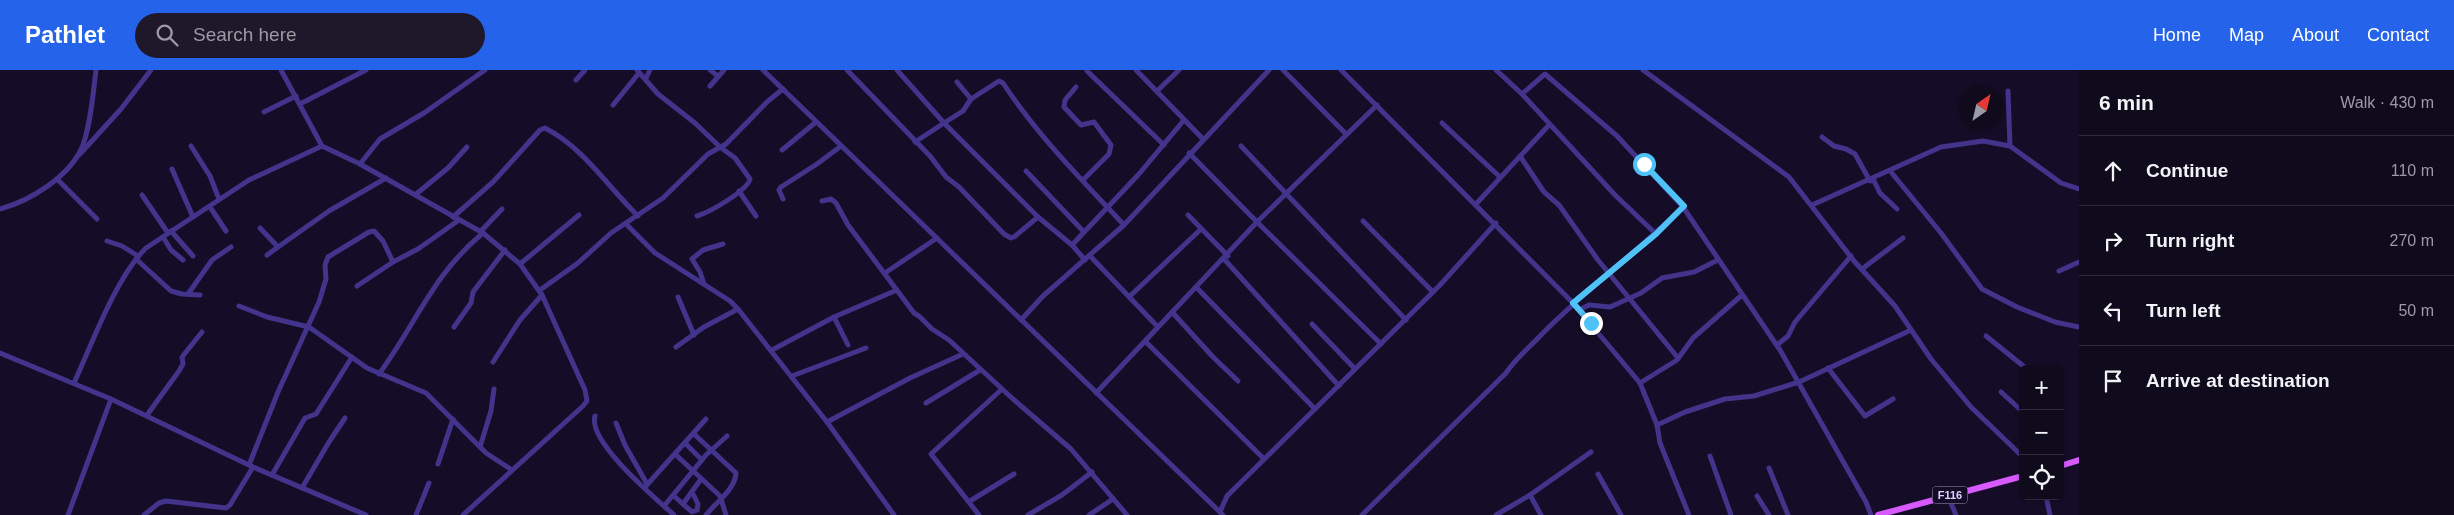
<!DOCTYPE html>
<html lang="en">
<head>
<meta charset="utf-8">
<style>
	:root { --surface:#100a1d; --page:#1e182a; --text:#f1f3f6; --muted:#9c9aa4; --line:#302b3b; --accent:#2563eb }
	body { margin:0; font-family:Arial,sans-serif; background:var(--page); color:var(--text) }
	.controls { position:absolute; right:15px; bottom:15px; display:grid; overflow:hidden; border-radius:8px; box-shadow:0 1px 4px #0004 }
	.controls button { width:45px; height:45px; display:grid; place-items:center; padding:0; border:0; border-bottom:1px solid var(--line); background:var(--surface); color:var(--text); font:25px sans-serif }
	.compass { position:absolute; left:1959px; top:15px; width:45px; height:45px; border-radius:50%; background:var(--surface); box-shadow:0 1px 4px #0004; rotate:34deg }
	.stop { position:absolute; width:15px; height:15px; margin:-11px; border:4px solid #4fc3f7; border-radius:50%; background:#fff }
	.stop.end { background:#4fc3f7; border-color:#fff; box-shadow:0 1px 5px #0008 }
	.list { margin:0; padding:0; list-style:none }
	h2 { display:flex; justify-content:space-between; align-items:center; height:65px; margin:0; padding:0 20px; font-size:21px }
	h2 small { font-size:16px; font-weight:400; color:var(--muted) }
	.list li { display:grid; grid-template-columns:32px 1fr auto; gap:15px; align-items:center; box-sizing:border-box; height:70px; padding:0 20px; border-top:1px solid var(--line) }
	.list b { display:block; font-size:19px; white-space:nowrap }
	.list em { font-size:16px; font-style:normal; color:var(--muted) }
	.icon { flex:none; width:28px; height:28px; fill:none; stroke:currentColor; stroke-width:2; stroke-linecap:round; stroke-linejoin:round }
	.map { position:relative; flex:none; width:2079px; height:445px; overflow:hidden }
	header { display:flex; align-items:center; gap:30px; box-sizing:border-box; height:70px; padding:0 25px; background:var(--accent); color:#fff }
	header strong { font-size:24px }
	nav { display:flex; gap:28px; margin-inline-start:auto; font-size:18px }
	.search { width:350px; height:45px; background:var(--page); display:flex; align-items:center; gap:12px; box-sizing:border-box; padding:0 18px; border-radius:28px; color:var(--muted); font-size:19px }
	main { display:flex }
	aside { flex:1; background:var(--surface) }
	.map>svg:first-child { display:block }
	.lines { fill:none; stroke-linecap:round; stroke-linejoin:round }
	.minor { stroke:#42338b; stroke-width:5 }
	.major { stroke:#d75aff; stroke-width:6 }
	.route { stroke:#4fc3f7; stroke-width:6 }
	.labels { text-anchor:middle; stroke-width:5; stroke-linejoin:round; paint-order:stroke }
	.shield { fill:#150d27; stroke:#a298be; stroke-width:1 }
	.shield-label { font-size:11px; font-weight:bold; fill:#ded3ff }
</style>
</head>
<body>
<header>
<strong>Pathlet</strong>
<div class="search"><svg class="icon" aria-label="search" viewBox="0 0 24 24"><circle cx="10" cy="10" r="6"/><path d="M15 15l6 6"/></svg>Search here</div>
<nav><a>Home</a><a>Map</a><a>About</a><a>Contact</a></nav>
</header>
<main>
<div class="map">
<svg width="2079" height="445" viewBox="0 0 2079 445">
	<rect width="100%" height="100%" fill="#150d27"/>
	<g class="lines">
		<g class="minor">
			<path d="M281,0L322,76L360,94L483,163L520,194L542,225L585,320L587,331L583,336L463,445"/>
			<path d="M637,0L658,24L695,53L720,77L735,88L750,109C747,121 710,142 697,146"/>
			<path d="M710,0L718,6"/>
			<path d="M763,0L1223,445"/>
			<path d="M847,0L930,86L946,107L959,117L1004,164L1011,168L1014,167L1038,147L1072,175L1085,190"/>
			<path d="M897,0L944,53L963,41L971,29L957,12"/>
			<path d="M1136,0L1203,69"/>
			<path d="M1283,0L1346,64"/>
			<path d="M1341,0L1573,233L1640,313L1657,355L1660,373L1689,445"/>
			<path d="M1496,0L1522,24L1545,4L1617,66L1683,137L1780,280L1866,432L1871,445"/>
			<path d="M1643,0L1789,107L1854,191L1895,236L1931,289L1971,337L2023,387"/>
			<path d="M1087,1L1164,75"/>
			<path d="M646,8L650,0"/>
			<path d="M576,10L585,0"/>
			<path d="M710,16L724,0"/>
			<path d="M1076,17L1065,30L1064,37L1081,55L1094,52L1111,75L1109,84L1083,110"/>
			<path d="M1157,21L1179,0"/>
			<path d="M2008,21L2010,76"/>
			<path d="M1522,24L1615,125L1656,164"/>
			<path d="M971,29L999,11L1003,13C1037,65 1082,110 1124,155"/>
			<path d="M300,34L366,0"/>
			<path d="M613,35L639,3"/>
			<path d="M1377,35L1257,152L1381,274"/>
			<path d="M264,42L296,26"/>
			<path d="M1442,53L1500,107"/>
			<path d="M1822,67L1834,76L1846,79L1855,84L1870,111"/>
			<path d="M915,72L944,53L1038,147"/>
			<path d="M191,76L210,106L219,129"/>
			<path d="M1241,76L1406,250"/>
			<path d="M782,80L816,52"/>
			<path d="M80,84L121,39L151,0"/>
			<path d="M1520,86L1544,122L1559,135L1598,190L1678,288"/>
			<path d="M360,94L380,69L424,43L485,0"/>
			<path d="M172,99L193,147"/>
			<path d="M1026,101L1084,162"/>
			<path d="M1891,102L1941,163L1982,219L2017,237L2055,252L2079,257"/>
			<path d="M57,109L97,149"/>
			<path d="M1873,109L1880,123L1897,139"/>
			<path d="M739,121L756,146"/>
			<path d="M142,125L168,163"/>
			<path d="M415,125L448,98L467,77"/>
			<path d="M783,129L779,120L781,117L817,94L841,76"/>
			<path d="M822,131L831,129L836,133L848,155L914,243L919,246L932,259L949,270L1013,329L1071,379L1127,445"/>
			<path d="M1476,134L1549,55"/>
			<path d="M1812,135L1941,77L1983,71L2010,76L2061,113L2079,119"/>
			<path d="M210,137L226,161"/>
			<path d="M0,139C30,131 71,106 83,75C91,52 93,24 96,0"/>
			<path d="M1188,145L1228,186"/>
			<path d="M453,147L493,112L540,60L545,58C584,78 607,116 638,146"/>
			<path d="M1363,151L1433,222"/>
			<path d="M626,154L655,183L730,231L738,239L827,352L894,445"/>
			<path d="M260,158L278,177L329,141L386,108"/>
			<path d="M171,161L193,186"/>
			<path d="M481,161L502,139"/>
			<path d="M163,167L171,180L183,190"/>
			<path d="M107,171L122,176L138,186"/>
			<path d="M1072,175L1139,104L1184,50"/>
			<path d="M267,185L278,177"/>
			<path d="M1090,186L1157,256"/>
			<path d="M136,189L171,221L182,224L200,225"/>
			<path d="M1224,189L1339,316"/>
			<path d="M520,194L579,145"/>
			<path d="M1862,199L1903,168"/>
			<path d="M2059,201L2079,192"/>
			<path d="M885,203L937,168"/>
			<path d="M704,214L700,202L692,189L703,180L723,174"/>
			<path d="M357,216L393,192"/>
			<path d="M1196,217L1315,339"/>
			<path d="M540,220L578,193L611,163L663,128L708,84L726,74L768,31L783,19"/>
			<path d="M188,224L212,190L231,177"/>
			<path d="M678,227L694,265"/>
			<path d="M1129,227L1201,159"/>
			<path d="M239,236L267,247L309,257L367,298L426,323L486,383L512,400"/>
			<path d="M1579,240L1589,235L1610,237L1641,223L1662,208L1694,202L1718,190"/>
			<path d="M1172,242L1213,287L1238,311"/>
			<path d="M834,247L848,275"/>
			<path d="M1021,250L1043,226L1124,155L1269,0"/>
			<path d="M1312,254L1355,299"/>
			<path d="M454,257L471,233L473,222L505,180"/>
			<path d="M1986,266L2027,299"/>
			<path d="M1145,271L1257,152L1189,83"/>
			<path d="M1777,275L1788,266L1795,252L1851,186"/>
			<path d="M676,277L704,257L738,239"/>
			<path d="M772,280L834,247L897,220"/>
			<path d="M0,283L111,329L253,397L366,445"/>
			<path d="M493,292L520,250L542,225"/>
			<path d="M1828,298L1865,346L1893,329"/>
			<path d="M379,304C416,254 433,204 483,163"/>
			<path d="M792,306L866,278"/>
			<path d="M74,313C92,274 116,207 146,178L249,110L322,76"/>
			<path d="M1640,313L1677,290L1693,268L1742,225"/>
			<path d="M2001,322L2023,342"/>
			<path d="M1096,323L1145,271L1264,389"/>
			<path d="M926,333L980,300"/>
			<path d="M147,345L179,301L183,294L182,287L202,262"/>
			<path d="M595,346C587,371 655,428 674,445"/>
			<path d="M827,352L910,308L963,284"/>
			<path d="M616,353L625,375L647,414"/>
			<path d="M1657,355L1685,342L1725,329L1754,326L1799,312L1911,260"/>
			<path d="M694,364L736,403C735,420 716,432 706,445"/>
			<path d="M685,373L702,390"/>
			<path d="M480,377L491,341L494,319"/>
			<path d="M675,384L720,426L726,445"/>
			<path d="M1710,386L1731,445"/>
			<path d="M438,394L453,349"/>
			<path d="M249,395L278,322L319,232L326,209L325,195L328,187L369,162L374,161L383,171L393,192L418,179L459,150"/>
			<path d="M1769,398L1788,445"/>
			<path d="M1598,404L1621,445"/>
			<path d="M272,405L305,348L316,344L352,287"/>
			<path d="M645,417L706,349"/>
			<path d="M302,418L329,372L345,348"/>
			<path d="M692,422L698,434L697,440"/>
			<path d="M1530,425L1541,445"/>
			<path d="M674,426L692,442L697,440"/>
			<path d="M1757,426L1769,445"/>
			<path d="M1948,426L1956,445"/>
			<path d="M2046,426L2050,445"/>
			<path d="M970,431L1014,404"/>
			<path d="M683,434L701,409"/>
			<path d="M664,436L706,385L727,366"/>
			<path d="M1220,442L1227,426L1440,215L1496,153"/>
			<path d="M68,445L111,329"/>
			<path d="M144,445L159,433L166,431L226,438L230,435L253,397"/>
			<path d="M416,445L429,413"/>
			<path d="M979,445L931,384L1002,319"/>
			<path d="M1028,445L1062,425L1092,402"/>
			<path d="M1089,445L1113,429"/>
			<path d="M1362,445L1506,303C1516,288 1529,278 1542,264C1587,219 1638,181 1683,137"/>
			<path d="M1496,445L1530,425L1591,382"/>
		</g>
		<g class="major">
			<path d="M2060,396L2079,390"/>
			<path d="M1878,445L2023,406"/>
		</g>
	</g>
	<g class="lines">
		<path class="route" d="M1591,253L1573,233L1656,164L1684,136L1644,94"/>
	</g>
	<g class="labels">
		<rect class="shield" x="1932.5" y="416.5" width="35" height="17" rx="4"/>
		<g class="shield-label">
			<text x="1950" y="429">F116</text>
		</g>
	</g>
</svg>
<div class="controls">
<button>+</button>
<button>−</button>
<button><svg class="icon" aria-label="locate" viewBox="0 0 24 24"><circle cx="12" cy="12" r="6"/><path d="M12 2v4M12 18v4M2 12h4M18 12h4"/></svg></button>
</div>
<svg class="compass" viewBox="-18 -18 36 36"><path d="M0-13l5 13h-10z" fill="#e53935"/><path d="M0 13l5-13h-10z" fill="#9c9aa4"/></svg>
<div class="stop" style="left:1644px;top:94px"></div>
<div class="stop end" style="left:1591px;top:253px"></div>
</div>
<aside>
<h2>6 min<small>Walk · 430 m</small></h2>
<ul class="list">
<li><svg class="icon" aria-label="ahead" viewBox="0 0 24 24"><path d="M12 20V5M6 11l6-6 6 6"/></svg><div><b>Continue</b></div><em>110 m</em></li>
<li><svg class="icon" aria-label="right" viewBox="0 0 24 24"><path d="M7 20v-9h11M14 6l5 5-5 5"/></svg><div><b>Turn right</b></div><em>270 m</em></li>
<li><svg class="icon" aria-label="left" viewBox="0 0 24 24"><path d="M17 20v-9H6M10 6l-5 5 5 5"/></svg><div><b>Turn left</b></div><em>50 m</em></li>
<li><svg class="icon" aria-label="arrive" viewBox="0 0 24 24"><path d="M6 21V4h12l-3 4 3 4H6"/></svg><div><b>Arrive at destination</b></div></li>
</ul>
</aside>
</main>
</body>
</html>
